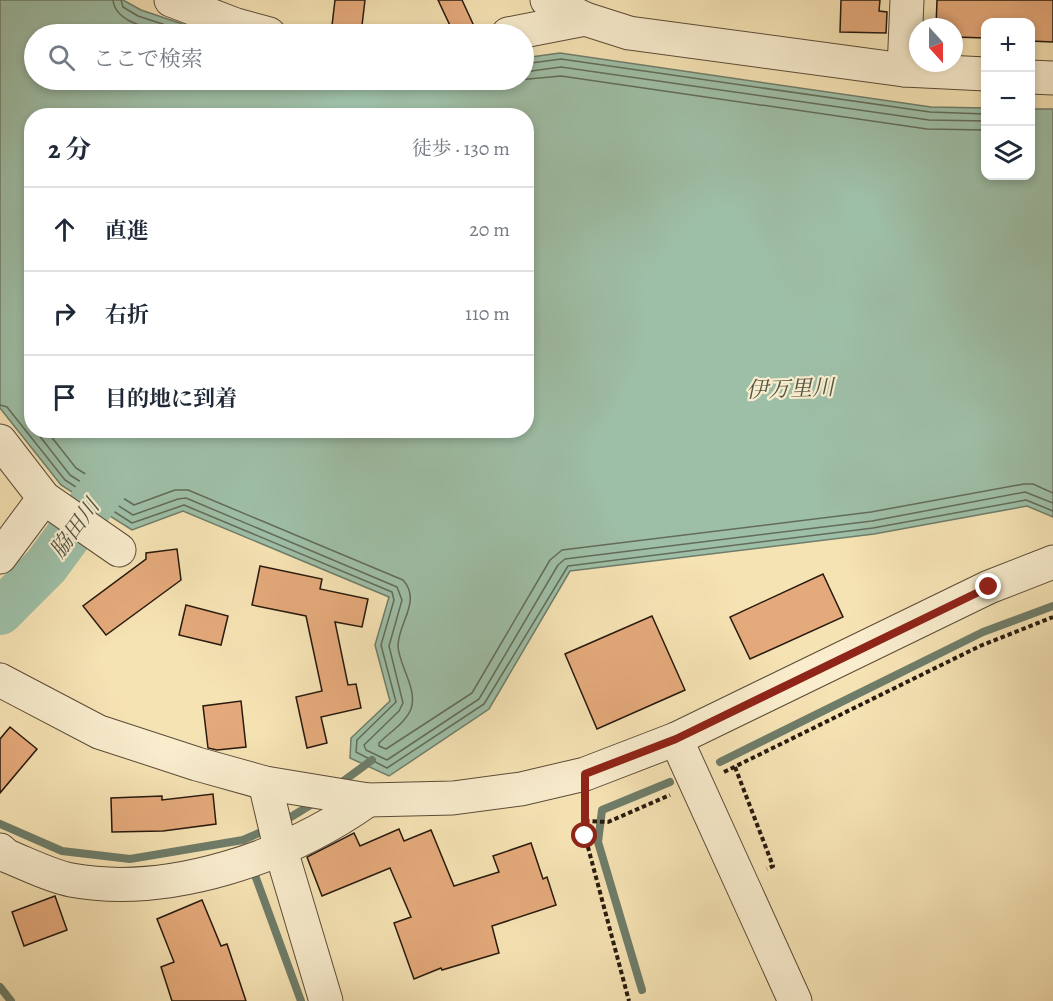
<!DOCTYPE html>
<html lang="ja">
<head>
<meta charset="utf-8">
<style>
	:root { --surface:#fff; --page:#f2f2f3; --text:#1f2937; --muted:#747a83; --line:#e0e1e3 }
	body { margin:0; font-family:Alegreya,"Noto Serif JP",serif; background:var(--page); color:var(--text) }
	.controls { position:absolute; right:18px; top:18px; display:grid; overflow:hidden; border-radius:12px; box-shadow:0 3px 9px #0003 }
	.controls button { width:54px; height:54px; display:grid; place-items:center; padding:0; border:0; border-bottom:2px solid var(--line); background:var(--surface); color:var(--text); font:30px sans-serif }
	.compass { position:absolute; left:909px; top:18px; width:54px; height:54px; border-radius:50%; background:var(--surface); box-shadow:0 3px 9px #0003; rotate:159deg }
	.stop { position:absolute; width:18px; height:18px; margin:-14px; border:4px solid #8f2418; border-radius:50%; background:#fff }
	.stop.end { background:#8f2418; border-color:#fff; box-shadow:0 2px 6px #0008 }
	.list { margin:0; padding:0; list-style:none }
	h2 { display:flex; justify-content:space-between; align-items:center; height:78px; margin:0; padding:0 24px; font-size:26px }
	h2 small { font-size:20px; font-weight:400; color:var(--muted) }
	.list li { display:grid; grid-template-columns:39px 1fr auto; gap:18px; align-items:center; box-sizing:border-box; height:84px; padding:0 24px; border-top:2px solid var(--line) }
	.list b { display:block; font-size:22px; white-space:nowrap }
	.list em { font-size:20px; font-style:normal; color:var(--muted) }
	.icon { flex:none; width:33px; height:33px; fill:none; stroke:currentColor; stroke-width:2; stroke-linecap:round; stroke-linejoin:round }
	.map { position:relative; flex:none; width:1053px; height:1001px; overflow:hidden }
	.search { position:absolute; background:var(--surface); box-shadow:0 3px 9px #0003; left:24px; top:24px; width:510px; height:66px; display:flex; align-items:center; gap:15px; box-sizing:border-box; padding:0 21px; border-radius:33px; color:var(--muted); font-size:22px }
	.panel { position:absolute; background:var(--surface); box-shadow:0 3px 9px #0003; left:24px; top:108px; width:510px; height:330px; border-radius:24px }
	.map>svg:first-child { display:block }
	.water { fill:#9ebfa7; stroke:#6e7d6a; stroke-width:1.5; fill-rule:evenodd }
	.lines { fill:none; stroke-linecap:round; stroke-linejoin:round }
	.shore { stroke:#626c5a; stroke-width:1.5 }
	.stream { stroke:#6e7d6a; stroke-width:8 }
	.river { stroke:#9ebfa7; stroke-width:46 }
	.building { fill:#e5aa7b; stroke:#271a0e; stroke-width:1.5 }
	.minor-casing { stroke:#5b4c38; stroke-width:35 }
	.path { stroke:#271a0e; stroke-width:4; stroke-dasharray:4.5 3; stroke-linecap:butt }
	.minor { stroke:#f9edce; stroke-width:33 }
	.route { stroke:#8f2418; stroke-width:8 }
	.labels { text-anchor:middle; stroke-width:4.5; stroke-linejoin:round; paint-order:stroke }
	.water-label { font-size:22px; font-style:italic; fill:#515444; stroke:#f9edce }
</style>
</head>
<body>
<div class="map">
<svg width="1053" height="1001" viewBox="0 0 1053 1001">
	<rect width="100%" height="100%" fill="#f6e3b4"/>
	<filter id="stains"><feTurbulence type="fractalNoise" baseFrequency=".00333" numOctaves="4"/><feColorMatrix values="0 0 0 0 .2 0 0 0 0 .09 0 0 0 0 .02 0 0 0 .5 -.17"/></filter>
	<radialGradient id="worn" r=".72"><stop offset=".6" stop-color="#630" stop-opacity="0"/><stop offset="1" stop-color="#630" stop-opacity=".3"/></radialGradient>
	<path class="water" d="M0,0H123L141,10L212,34H34V80H524V58L560,53L931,107L985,108L986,176H1030L1031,109H1053V517L1027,506L874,534L570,571L489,709L389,776L350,758L351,738L390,701L375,645L389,597L183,511L132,530L61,485L0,408ZM32,116H526V430H32Z"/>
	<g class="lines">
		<g class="shore">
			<path d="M113,0C115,23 152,29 169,34"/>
			<path d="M121,0L123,7L138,16L193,34"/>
			<path d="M524,64L561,59L930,112L986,114"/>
			<path d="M524,72L561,67L929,120L986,121"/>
			<path d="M518,80L561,76L927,129L986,130"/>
			<path d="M0,405L7,407L65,480L132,523L184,505L392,592L394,600L381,645L396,702L357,740L356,752L387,768L484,704L568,566L873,528L1026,500L1053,511"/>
			<path d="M35,430L70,475L133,515L178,499L186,498L397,587L402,600L389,646L403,703L399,711L364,745L366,750L387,760L479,699L558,565L565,559L872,521L1025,492L1053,503"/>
			<path d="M46,430L76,468L134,505L175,490H188L403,580C422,601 398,623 398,646C399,666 418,689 411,709C406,722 389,733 379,743V746L386,749L472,693L550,560L562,550L871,512L1024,484H1033L1053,493"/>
		</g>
		<g class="stream">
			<path d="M720,762L983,632L1053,606"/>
			<path d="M338,785L372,760"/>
			<path d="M281,823L317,801"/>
			<path d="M0,824L62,851L130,859L243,840L268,829"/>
			<path d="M252,867L301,1001"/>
			<path d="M0,987L11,1001"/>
			<path d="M642,990L598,842L602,810L670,782"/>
		</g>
		<path class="river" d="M0,612L46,566L110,479L127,430"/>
	</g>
	<g class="building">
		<path d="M335,0H365L361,34H331Z"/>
		<path d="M438,0H462L474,26L454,34Z"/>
		<path d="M841,0H880L879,11L887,12L886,33L840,32Z"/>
		<path d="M937,0H1053V42L1030,41V22H986V38L954,37V27H936Z"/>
		<path d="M177,549L181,580L106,635L83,606L146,559V553Z"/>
		<path d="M260,566L322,579L320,589L368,599L362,627L335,622L348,685L356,684L361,708L321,717L327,743L307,748L296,697L322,691L306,616L252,605Z"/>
		<path d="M823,574L843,617L750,659L730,617Z"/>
		<path d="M186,605L228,616L221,645L179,635Z"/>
		<path d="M652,616L685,690L597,729L565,654Z"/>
		<path d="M241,701L246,747L217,750L208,748L203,706Z"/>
		<path d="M10,727L37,749L0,793V739Z"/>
		<path d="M213,794L216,824L163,831L112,832L111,798L162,796V800Z"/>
		<path d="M399,829L404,841L431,830L454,886L499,872L493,856L531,843L543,879L547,877L556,905L492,926L499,953L442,970L441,968L414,979L394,923L411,917L390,868L322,896L307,857L354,833L360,846Z"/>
		<path d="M55,896L67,930L24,946L12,912Z"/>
		<path d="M202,900L221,946L227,944L246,1001H172L161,967L174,962L157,919Z"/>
	</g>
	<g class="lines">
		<defs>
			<g id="minor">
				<path d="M171,0L236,25L269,34"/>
				<path d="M547,0L585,19L629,33L904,70L986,74"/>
				<path d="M508,34L585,19"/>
				<path d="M904,70L907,0"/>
				<path d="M1030,77L1053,78"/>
				<path d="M0,441L44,498L119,550"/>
				<path d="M0,557L44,498"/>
				<path d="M0,680L99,732L197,764L265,783L368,800L453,798L521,789L585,774L676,739L989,587L1053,562"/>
				<path d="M676,739L795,1001"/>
				<path d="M265,783L280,847L326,1001"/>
				<path d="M0,850L7,856C27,864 50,876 71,880C169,898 288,857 368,800"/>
			</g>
		</defs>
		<use href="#minor" class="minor-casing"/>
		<g class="path">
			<path d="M735,767L773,866L767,869"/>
			<path d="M724,772L980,646L1053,617"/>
			<path d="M585,802V836L629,1001"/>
			<path d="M585,821L608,822L670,795"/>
		</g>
		<use href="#minor" class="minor"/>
	</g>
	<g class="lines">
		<path class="route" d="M585,836V774L676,739L989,587"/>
	</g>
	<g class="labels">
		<g class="water-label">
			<text transform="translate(790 388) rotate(-2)" y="8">伊万里川</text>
			<text transform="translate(74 528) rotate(-54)" y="8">脇田川</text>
		</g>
	</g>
	<rect width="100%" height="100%" filter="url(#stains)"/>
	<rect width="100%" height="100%" fill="url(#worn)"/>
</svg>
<div class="controls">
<button>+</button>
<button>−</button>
<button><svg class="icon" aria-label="layers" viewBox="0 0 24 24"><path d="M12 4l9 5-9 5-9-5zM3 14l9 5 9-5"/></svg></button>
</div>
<svg class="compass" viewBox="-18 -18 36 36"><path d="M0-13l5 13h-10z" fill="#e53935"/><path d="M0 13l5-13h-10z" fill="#747a83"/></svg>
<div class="stop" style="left:585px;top:836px"></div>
<div class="stop end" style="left:989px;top:587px"></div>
<div class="search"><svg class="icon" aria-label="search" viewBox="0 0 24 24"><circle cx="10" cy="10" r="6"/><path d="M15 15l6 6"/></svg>ここで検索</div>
<section class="panel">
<h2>2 分<small>徒歩 · 130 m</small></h2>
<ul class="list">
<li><svg class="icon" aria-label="ahead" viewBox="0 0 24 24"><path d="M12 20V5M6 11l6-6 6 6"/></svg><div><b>直進</b></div><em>20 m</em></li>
<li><svg class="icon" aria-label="right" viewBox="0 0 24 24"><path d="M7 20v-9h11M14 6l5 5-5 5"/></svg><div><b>右折</b></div><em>110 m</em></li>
<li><svg class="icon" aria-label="arrive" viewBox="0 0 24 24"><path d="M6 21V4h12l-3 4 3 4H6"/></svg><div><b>目的地に到着</b></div></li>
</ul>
</section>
</div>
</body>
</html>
